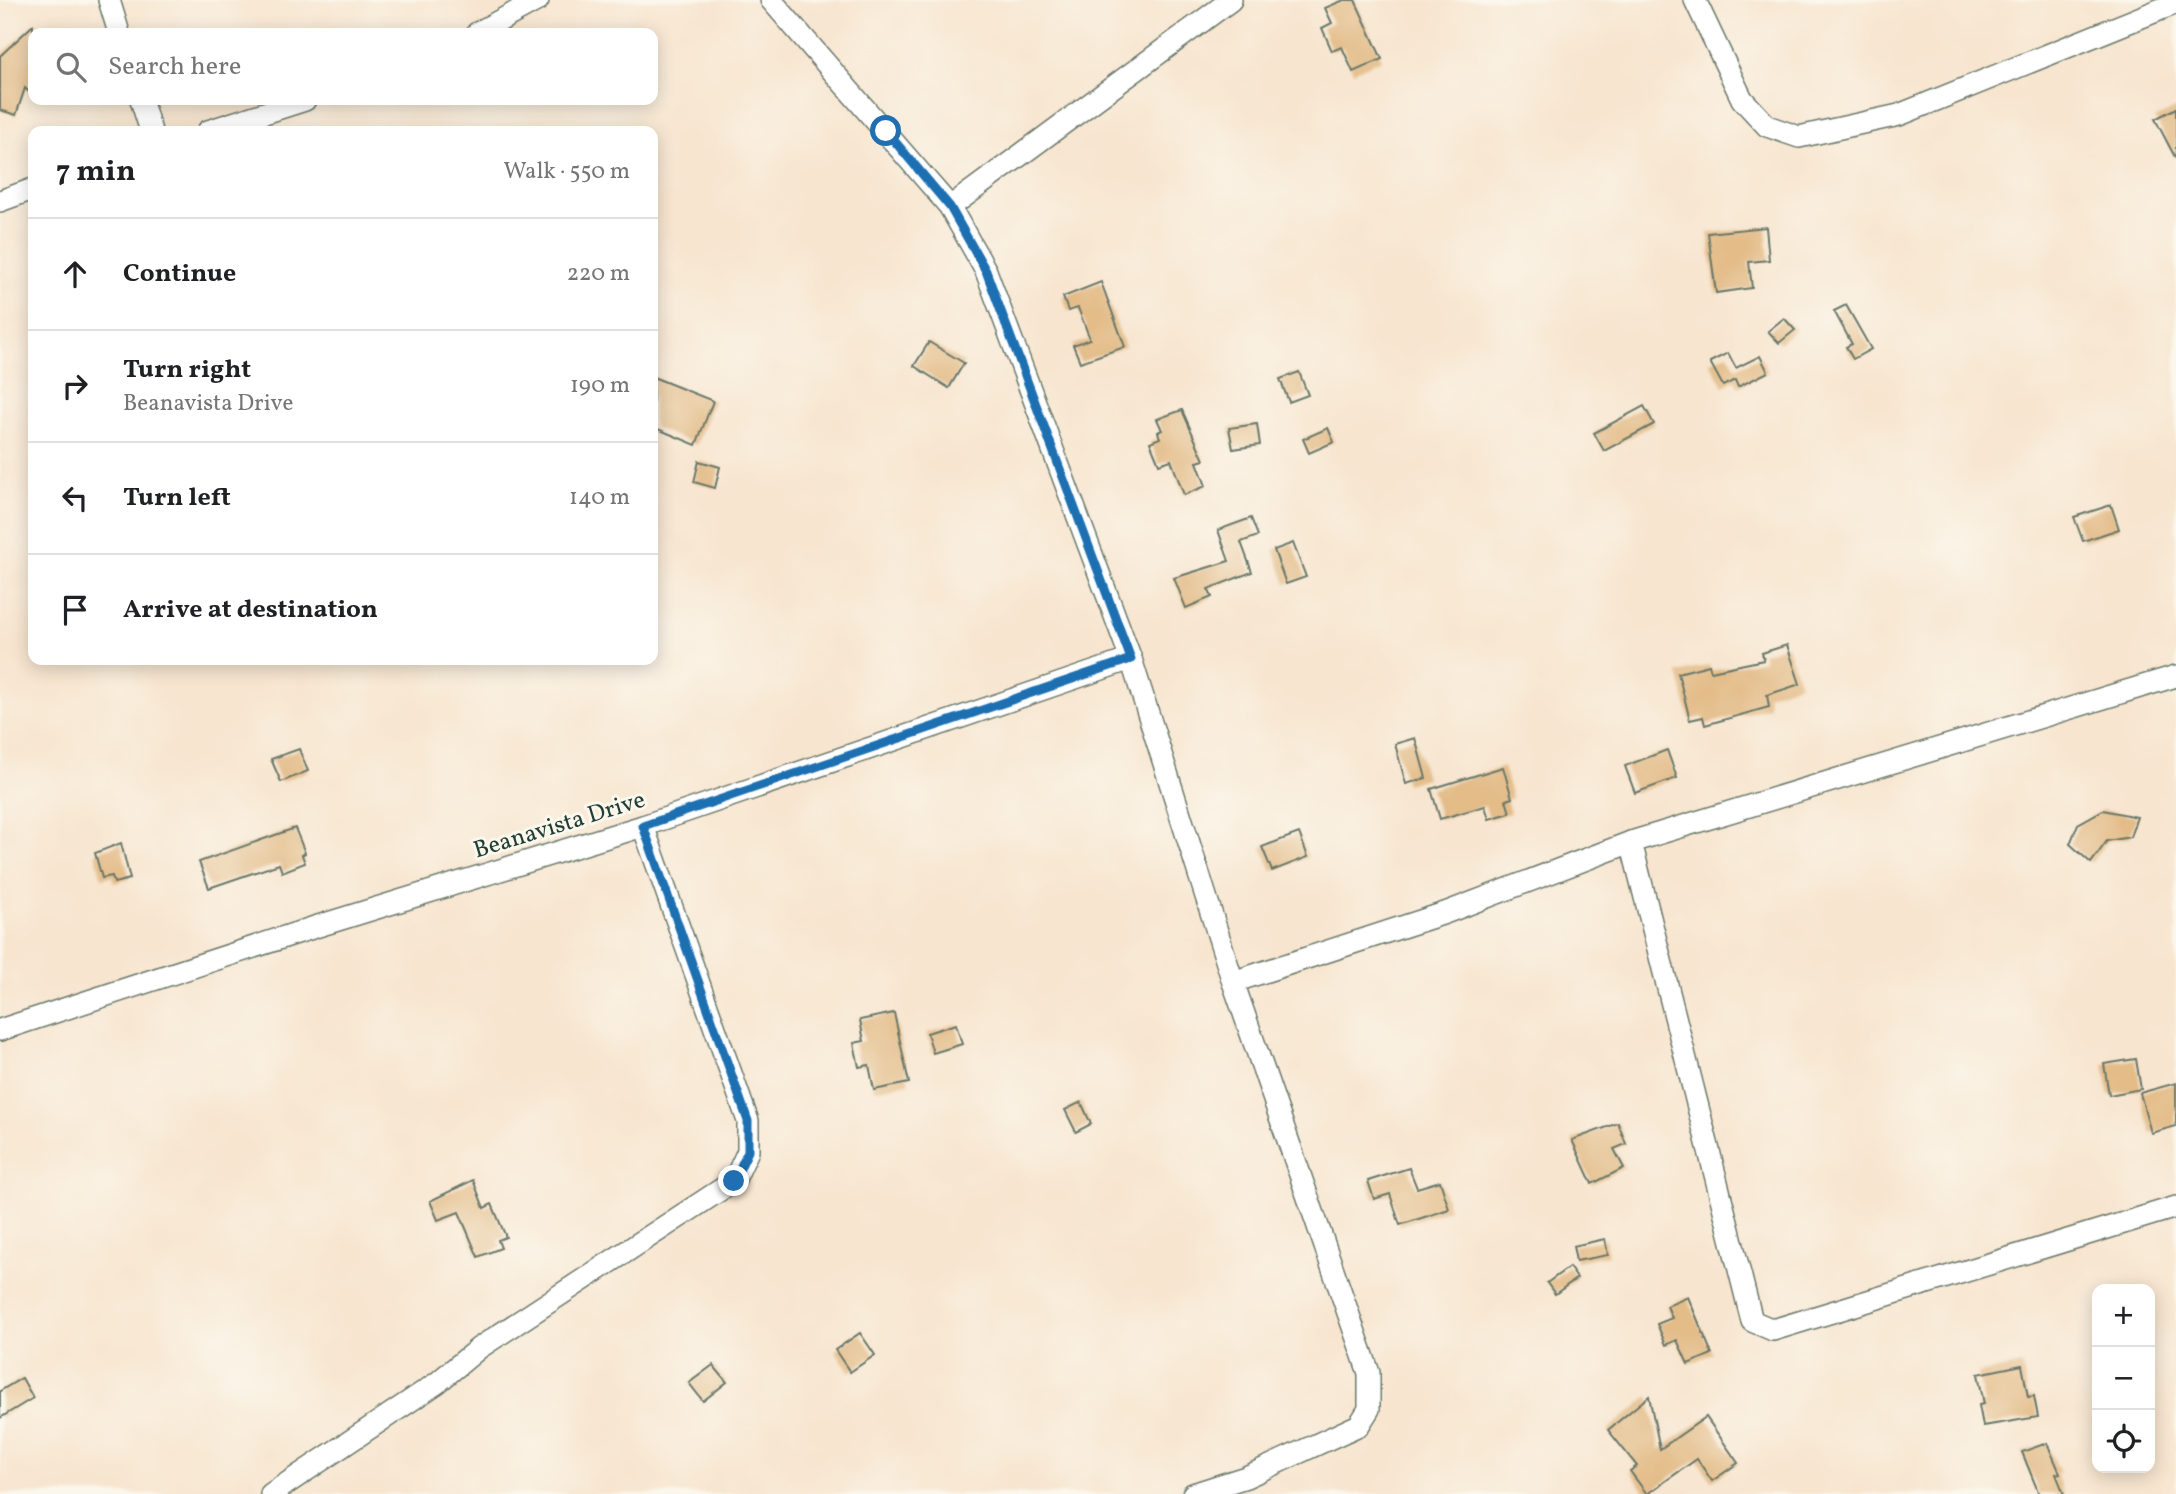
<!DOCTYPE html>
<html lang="en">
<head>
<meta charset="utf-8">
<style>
	:root { --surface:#fff; --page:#f6f6f6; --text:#202124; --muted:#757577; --line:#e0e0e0 }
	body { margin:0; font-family:Vollkorn,serif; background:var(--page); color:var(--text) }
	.controls { position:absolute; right:21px; bottom:21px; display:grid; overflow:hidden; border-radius:14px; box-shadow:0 4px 18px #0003 }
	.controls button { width:63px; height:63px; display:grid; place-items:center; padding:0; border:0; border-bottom:2px solid var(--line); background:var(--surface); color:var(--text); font:35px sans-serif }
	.stop { position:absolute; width:21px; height:21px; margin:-16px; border:5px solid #1f6fb2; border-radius:50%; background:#fff }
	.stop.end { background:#1f6fb2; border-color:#fff; box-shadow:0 2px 7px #0008 }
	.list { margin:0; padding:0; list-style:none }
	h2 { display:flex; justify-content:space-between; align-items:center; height:91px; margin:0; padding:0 28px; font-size:30px }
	h2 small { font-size:23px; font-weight:400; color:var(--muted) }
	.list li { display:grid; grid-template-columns:46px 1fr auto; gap:21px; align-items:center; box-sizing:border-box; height:112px; padding:0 28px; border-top:2px solid var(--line) }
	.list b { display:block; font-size:26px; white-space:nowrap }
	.list p { margin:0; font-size:23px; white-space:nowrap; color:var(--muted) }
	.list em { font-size:23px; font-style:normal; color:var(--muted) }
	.icon { flex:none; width:38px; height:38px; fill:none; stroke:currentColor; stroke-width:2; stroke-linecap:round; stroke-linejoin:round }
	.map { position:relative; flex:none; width:2176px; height:1494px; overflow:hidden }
	.search { position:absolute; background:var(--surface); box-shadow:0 4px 18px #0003; left:28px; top:28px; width:630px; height:77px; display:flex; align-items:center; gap:18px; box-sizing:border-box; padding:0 24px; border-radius:14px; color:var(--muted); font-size:26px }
	.panel { position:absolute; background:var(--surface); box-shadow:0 4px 18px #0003; left:28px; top:126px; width:630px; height:539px; border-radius:14px }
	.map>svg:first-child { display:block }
	.building { fill:#e3bc88 }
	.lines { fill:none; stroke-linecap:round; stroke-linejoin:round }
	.street-casing { stroke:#6b786a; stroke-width:24 }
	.street { stroke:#fff; stroke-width:21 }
	.route { stroke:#1f6fb2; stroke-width:9 }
	.labels { text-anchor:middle; stroke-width:6; stroke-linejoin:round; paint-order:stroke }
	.street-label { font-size:24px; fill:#1f3d34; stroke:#fbf7ec }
</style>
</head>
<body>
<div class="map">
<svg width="2176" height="1494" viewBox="0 0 2176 1494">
	<rect width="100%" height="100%" fill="#fbf7ec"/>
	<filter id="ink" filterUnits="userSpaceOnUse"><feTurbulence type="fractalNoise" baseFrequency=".0143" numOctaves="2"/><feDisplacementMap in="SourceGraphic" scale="14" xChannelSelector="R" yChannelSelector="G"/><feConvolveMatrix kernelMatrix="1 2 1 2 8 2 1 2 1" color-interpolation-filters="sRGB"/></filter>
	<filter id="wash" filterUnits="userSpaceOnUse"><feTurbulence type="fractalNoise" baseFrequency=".00686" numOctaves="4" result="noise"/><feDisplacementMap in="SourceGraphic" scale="28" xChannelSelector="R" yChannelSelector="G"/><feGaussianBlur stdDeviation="1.57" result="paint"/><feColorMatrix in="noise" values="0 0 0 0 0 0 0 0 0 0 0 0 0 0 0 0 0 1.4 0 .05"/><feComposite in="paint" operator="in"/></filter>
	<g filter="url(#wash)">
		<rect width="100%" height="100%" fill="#f7e5cf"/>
		<g id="blocks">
			<g class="building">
				<path d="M1344,0H1355L1382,59L1353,72L1342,47L1332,51L1322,28L1332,23L1325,8Z"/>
				<path d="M33,25V96L25,88L16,115L0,110V56Z"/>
				<path d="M2176,108V159L2155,119Z"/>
				<path d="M1766,227L1769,260L1749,262L1752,288L1716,293L1708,233Z"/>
				<path d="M1101,282L1125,347L1080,362L1073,345L1090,339L1078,308L1068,311L1063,297Z"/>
				<path d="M1846,305L1871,349L1853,359L1846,347L1852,344L1834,311Z"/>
				<path d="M1784,318L1795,330L1779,343L1768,331Z"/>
				<path d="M929,342L964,363L949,388L914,366Z"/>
				<path d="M1728,353L1736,368L1760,356L1768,372L1738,387L1735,380L1723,386L1710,362Z"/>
				<path d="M1299,372L1308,395L1289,402L1280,379Z"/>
				<path d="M653,377L713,401L696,445L653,427Z"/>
				<path d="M1644,406L1654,424L1604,451L1594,433Z"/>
				<path d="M1182,410L1204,460L1197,462L1206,486L1184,495L1171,460L1159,464L1150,442L1160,438L1158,432L1162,430L1157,419Z"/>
				<path d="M1257,424L1260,445L1233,449L1229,428Z"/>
				<path d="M1328,428L1334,442L1309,453L1303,439Z"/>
				<path d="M699,461L720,467L715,488L694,482Z"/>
				<path d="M2111,505L2119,529L2083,541L2074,517Z"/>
				<path d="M1251,518L1258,536L1241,542L1252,572L1208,589L1212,597L1186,608L1174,578L1229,561L1218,530Z"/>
				<path d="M1293,543L1306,577L1286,584L1274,550Z"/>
				<path d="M1787,645L1800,684L1767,695L1769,707L1705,725L1703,717L1690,720L1678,673L1709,665L1711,671L1764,660L1762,653Z"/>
				<path d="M1415,738L1426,778L1406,784L1395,744Z"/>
				<path d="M299,749L308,771L281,782L271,759Z"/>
				<path d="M1667,750L1677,778L1635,793L1625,766Z"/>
				<path d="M1503,767L1512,798L1506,800L1510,813L1489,819L1485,806L1440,819L1431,789Z"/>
				<path d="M2103,810L2137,817L2130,837L2107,841L2091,863L2070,844L2078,824Z"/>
				<path d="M295,828L305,853L302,855L305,863L282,872L279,864L209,888L199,862Z"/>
				<path d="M1299,833L1308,857L1272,871L1262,847Z"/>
				<path d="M121,843L130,879L114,883L112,876L102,878L95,853Z"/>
				<path d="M894,1013L909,1083L874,1090L869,1065L859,1067L854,1043L864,1041L860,1020Z"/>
				<path d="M956,1024L962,1044L933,1053L927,1033Z"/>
				<path d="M2136,1059L2141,1089L2109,1095L2104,1064Z"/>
				<path d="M2176,1083V1126L2151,1133L2140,1093Z"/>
				<path d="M1081,1102L1091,1124L1076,1132L1065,1110Z"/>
				<path d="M1618,1123L1626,1144L1614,1149L1624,1168L1592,1184L1572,1140Z"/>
				<path d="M1409,1168L1417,1188L1440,1181L1449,1209L1400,1225L1390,1194L1374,1199L1368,1181Z"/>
				<path d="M473,1180L484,1208L492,1204L506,1237L498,1240L501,1248L478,1257L459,1212L438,1220L430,1201Z"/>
				<path d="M1605,1239L1608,1255L1576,1261L1573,1246Z"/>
				<path d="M1569,1267L1577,1278L1555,1294L1547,1283Z"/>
				<path d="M1688,1297L1712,1354L1688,1364L1677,1340L1666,1345L1657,1324L1672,1318L1667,1306Z"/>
				<path d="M860,1333L875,1355L850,1372L835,1350Z"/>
				<path d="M713,1365L727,1382L703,1401L689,1383Z"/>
				<path d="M2022,1365L2028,1397L2034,1396L2038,1417L1983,1426L1979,1405L1984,1404L1978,1374Z"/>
				<path d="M22,1378L33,1398L0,1418V1391Z"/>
				<path d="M1649,1396L1660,1449L1706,1417L1738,1463L1712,1481L1697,1459L1647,1494L1630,1471L1637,1466L1608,1430Z"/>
				<path d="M2047,1443L2060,1473L2056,1474L2064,1494H2039L2022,1452Z"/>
			</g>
		</g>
	</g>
	<g filter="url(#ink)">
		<use href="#blocks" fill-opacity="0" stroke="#6b786a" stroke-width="2"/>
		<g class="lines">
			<defs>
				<g id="street">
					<path d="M109,0L119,33"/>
					<path d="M771,0L950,207L986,271L1131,659L1233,982L1445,913L1631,842L2176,676"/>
					<path d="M1695,0L1742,99L1767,126L1799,137L1899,115L2176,3"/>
					<path d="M477,33L538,0"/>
					<path d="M141,100L151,131"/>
					<path d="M208,131L305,100"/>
					<path d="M0,201L33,189"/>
					<path d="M950,207L1231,0"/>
					<path d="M1631,842L1752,1321L1773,1330L2176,1207"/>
					<path d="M0,1030L315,927L643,826L1131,659"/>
					<path d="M271,1494L437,1383L479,1348L734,1181L748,1151V1121L643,826"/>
					<path d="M1193,1494L1246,1477L1359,1425L1369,1409V1373L1233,982"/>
				</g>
			</defs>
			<use href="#street" class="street-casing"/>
			<use href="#street" class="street"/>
		</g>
	</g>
	<g class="lines" filter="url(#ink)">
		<path class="route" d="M734,1181L748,1151V1121L643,826L1131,659L986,271L950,207L886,131"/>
	</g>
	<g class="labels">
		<g class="street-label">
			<text transform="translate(559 824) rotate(-17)" y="8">Beanavista Drive</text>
		</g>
	</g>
</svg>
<div class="controls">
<button>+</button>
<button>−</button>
<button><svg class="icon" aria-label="locate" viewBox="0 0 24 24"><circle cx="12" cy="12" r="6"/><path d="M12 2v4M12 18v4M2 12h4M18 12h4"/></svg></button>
</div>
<div class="stop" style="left:886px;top:131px"></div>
<div class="stop end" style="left:734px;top:1181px"></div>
<div class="search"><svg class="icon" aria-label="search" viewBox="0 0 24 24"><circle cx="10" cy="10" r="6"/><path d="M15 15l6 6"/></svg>Search here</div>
<section class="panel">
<h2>7 min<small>Walk · 550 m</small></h2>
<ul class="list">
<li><svg class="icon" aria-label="ahead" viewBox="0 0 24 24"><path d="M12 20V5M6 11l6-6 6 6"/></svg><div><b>Continue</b></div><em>220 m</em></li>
<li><svg class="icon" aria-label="right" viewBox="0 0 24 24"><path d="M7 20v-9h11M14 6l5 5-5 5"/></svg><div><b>Turn right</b><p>Beanavista Drive</p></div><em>190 m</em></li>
<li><svg class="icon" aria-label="left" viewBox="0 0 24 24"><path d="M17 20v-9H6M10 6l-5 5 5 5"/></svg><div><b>Turn left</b></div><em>140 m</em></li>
<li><svg class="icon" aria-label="arrive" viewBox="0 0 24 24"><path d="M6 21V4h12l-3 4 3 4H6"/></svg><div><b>Arrive at destination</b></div></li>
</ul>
</section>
</div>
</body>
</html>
